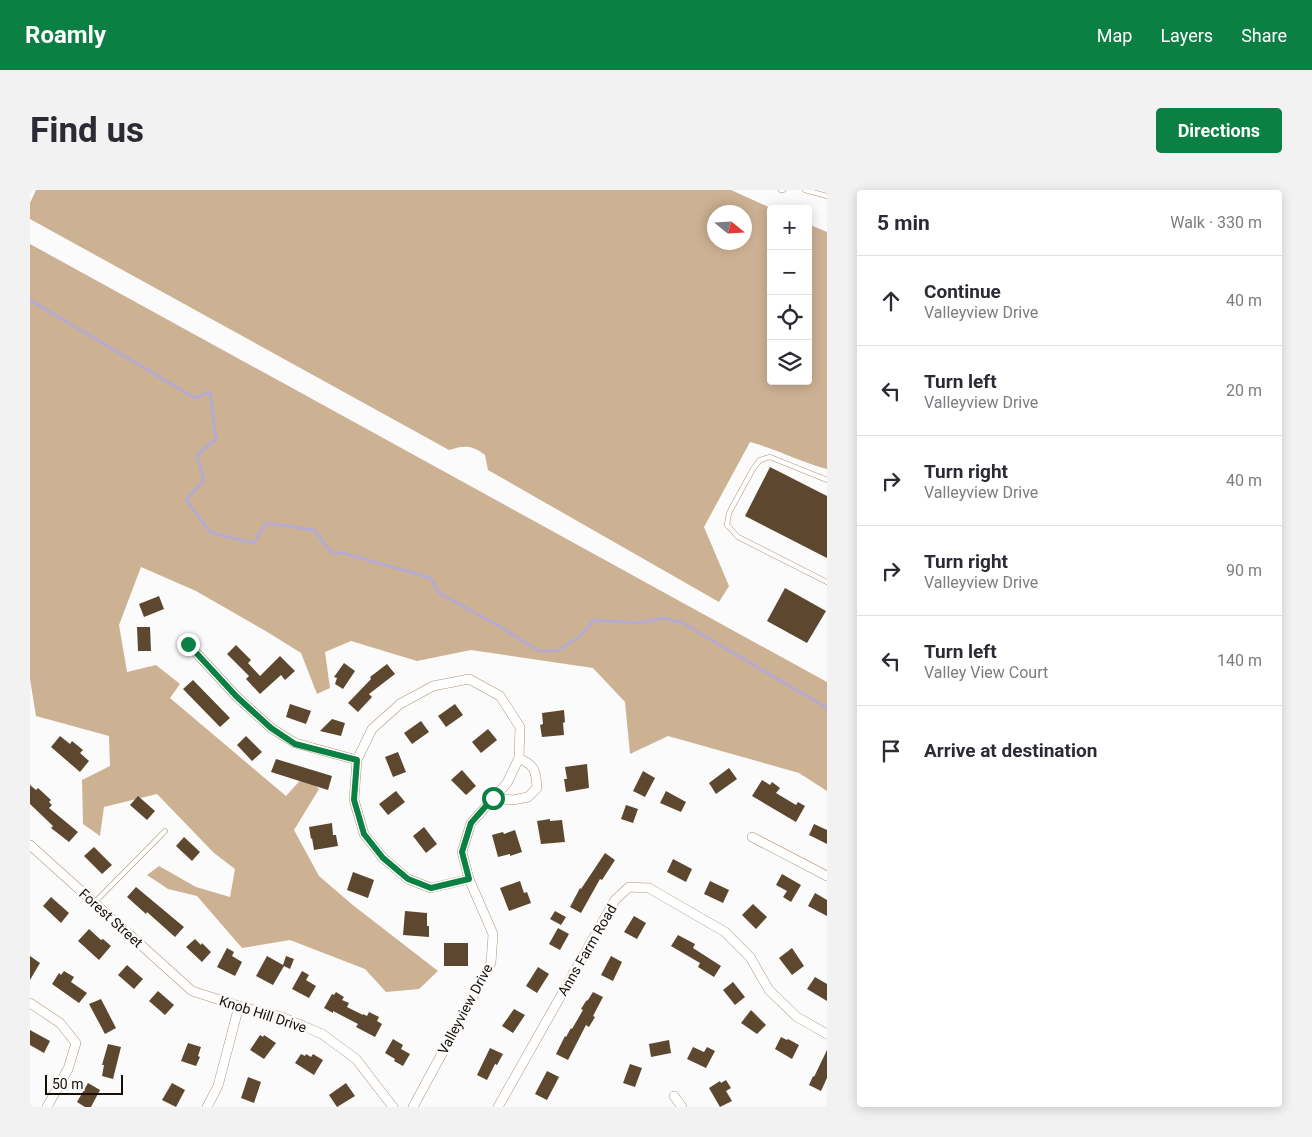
<!DOCTYPE html>
<html lang="en">
<head>
<meta charset="utf-8">
<style>
	:root { --surface:#fff; --page:#f2f2f3; --text:#2b2b33; --muted:#7c7c81; --line:#e1e1e2; --accent:#0b8043 }
	body { margin:0; font-family:Roboto,sans-serif; background:var(--page); color:var(--text) }
	.controls { position:absolute; right:15px; top:15px; display:grid; overflow:hidden; border-radius:5px; box-shadow:0 2px 12px #0003 }
	.controls button { width:45px; height:45px; display:grid; place-items:center; padding:0; border:0; border-bottom:1px solid var(--line); background:var(--surface); color:var(--text); font:25px sans-serif }
	.compass { position:absolute; left:677px; top:15px; width:45px; height:45px; border-radius:50%; background:var(--surface); box-shadow:0 2px 12px #0003; rotate:108deg }
	.scale { position:absolute; left:15px; bottom:12px; width:78px; box-sizing:border-box; padding-left:5px; border:2px solid #170e05; border-top:0; font-size:14px; line-height:18px; white-space:nowrap; color:#170e05; -webkit-text-stroke:4px #fbfbfb; paint-order:stroke }
	.stop { position:absolute; width:15px; height:15px; margin:-11px; border:4px solid #0b8043; border-radius:50%; background:#fff }
	.stop.end { background:#0b8043; border-color:#fff; box-shadow:0 1px 5px #0008 }
	.list { margin:0; padding:0; list-style:none }
	h2 { display:flex; justify-content:space-between; align-items:center; height:65px; margin:0; padding:0 20px; font-size:21px }
	h2 small { font-size:16px; font-weight:400; color:var(--muted) }
	.list li { display:grid; grid-template-columns:32px 1fr auto; gap:15px; align-items:center; box-sizing:border-box; height:90px; padding:0 20px; border-top:1px solid var(--line) }
	.list b { display:block; font-size:19px; white-space:nowrap }
	.list p { margin:0; font-size:16px; white-space:nowrap; color:var(--muted) }
	.list em { font-size:16px; font-style:normal; color:var(--muted) }
	.icon { flex:none; width:28px; height:28px; fill:none; stroke:currentColor; stroke-width:2; stroke-linecap:round; stroke-linejoin:round }
	.map { position:relative; flex:none; width:797px; height:917px; overflow:hidden; border-radius:5px }
	header { display:flex; align-items:center; gap:30px; box-sizing:border-box; height:70px; padding:0 25px; background:var(--accent); color:#fff }
	header strong { font-size:24px }
	nav { display:flex; gap:28px; margin-inline-start:auto; font-size:18px }
	.intro { display:flex; align-items:center; justify-content:space-between; box-sizing:border-box; height:120px; padding:0 30px }
	h1 { margin:0; font-size:35px }
	.button { padding:12px 22px; border-radius:5px; background:var(--accent); color:#fff; font-size:18px; font-weight:700 }
	main { display:flex; gap:30px; padding:0 30px }
	aside { flex:1; background:var(--surface); border-radius:5px; box-shadow:0 2px 12px #0003 }
	.map>svg:first-child { display:block }
	.forest { fill:#cdb193; fill-rule:evenodd }
	.lines { fill:none; stroke-linecap:round; stroke-linejoin:round }
	.stream { stroke:#b5abd0; stroke-width:3 }
	.building { fill:#5d472e }
	.service-casing { stroke:#ae957a; stroke-width:5.5 }
	.minor-casing { stroke:#ae957a; stroke-width:10 }
	.service { stroke:#fff; stroke-width:4.5 }
	.minor { stroke:#fff; stroke-width:9 }
	.route { stroke:#0b8043; stroke-width:6 }
	.labels { text-anchor:middle; stroke-width:5; stroke-linejoin:round; paint-order:stroke }
	.street-label { font-size:14px; fill:#170e05; stroke:#fbfbfb }
</style>
</head>
<body>
<header>
<strong>Roamly</strong>
<nav><a>Map</a><a>Layers</a><a>Share</a></nav>
</header>
<div class="intro"><h1>Find us</h1><a class="button">Directions</a></div>
<main>
<div class="map">
<svg width="797" height="917" viewBox="0 0 797 917">
	<rect width="100%" height="100%" fill="#fbfbfb"/>
	<g class="forest">
		<path d="M6,0H701L743,19H741V191H778V34L797,42V279C771,272 746,259 720,252L674,337L699,396L689,412L458,280L455,265C442,255 435,255 419,260L0,29V13ZM684,22H714V52H684Z"/>
		<path d="M0,54L797,492V601L769,583L638,546L600,564L595,512L563,478L441,460L387,471L321,451L295,462L300,498L287,504L271,463L239,443L166,401L111,377L89,435L97,482L126,475L150,494L140,508L256,606L275,585L289,599L264,640L289,686L324,716L408,781L389,799L356,802L335,779L260,750L212,758L167,706L138,699L117,685L129,676L166,697L200,707L205,679L184,663L127,604L74,617L70,646L53,634L52,590L80,576L79,546L6,526L0,489Z"/>
	</g>
	<g class="lines">
		<path class="stream" d="M0,110L165,208L180,202L186,249L167,265L174,290L156,310L181,343L224,353L236,333L284,340L302,363H313L401,388L409,403L467,435L509,461H527L549,447L564,430L610,433L632,428L651,432L797,518"/>
	</g>
	<g class="building">
		<path d="M740,277L797,306V368L715,326Z"/>
		<path d="M755,398L796,421L777,453L737,431Z"/>
		<path d="M129,406L134,419L114,427L109,414Z"/>
		<path d="M107,437H120L121,461H108Z"/>
		<path d="M206,455L221,470L218,473L230,486L250,466L265,481L255,490L251,485L230,504L216,489L219,486L197,464Z"/>
		<path d="M314,473L325,481L313,499L305,494L307,488L304,487Z"/>
		<path d="M357,474L365,484L339,504L342,507L328,522L318,513L341,489L340,487Z"/>
		<path d="M163,490L200,528L190,537L153,499Z"/>
		<path d="M260,514L281,521L276,534L256,527Z"/>
		<path d="M425,514L433,525L416,537L408,526Z"/>
		<path d="M534,520L535,532L533,533L534,545L512,547L510,535L513,534L512,523Z"/>
		<path d="M302,529L315,533L311,546L290,541Z"/>
		<path d="M391,531L399,542L382,554L374,543Z"/>
		<path d="M458,539L467,550L451,563L442,552Z"/>
		<path d="M30,546L40,554L42,551L53,560L50,563L59,571L50,582L21,557Z"/>
		<path d="M216,546L232,562L222,571L207,555Z"/>
		<path d="M368,562L376,582L363,587L355,567Z"/>
		<path d="M246,569L302,586L298,600L241,582Z"/>
		<path d="M557,574L559,598L536,602L534,589H537L535,577Z"/>
		<path d="M699,578L707,589L686,604L679,593Z"/>
		<path d="M432,580L446,596L436,605L421,590Z"/>
		<path d="M613,581L625,588L615,607L603,601Z"/>
		<path d="M732,590L740,595L742,592L750,598L746,603L766,615L768,612L775,616L766,632L722,606Z"/>
		<path d="M0,595L6,600L8,598L21,610L19,612L22,615L19,618L48,642L39,652L21,638L23,636L0,614Z"/>
		<path d="M366,601L375,612L358,625L349,614Z"/>
		<path d="M636,601L656,612L651,622L630,613Z"/>
		<path d="M108,606L125,621L117,630L100,615Z"/>
		<path d="M596,615L608,619L603,633L591,629Z"/>
		<path d="M520,629V631L532,630L535,652L511,654L507,631Z"/>
		<path d="M302,633L303,645H306L308,656L284,660L282,648L281,649L279,637Z"/>
		<path d="M784,634L797,640V654L779,645Z"/>
		<path d="M394,637L407,654L396,663L383,646Z"/>
		<path d="M485,640L492,662L480,666V664L468,667L462,645L473,642L474,644Z"/>
		<path d="M154,647L170,662L162,671L146,656Z"/>
		<path d="M64,657L82,675L72,684L54,666Z"/>
		<path d="M575,663L585,670L572,690L570,689L551,723L540,717L550,698L551,699Z"/>
		<path d="M643,669L662,679L656,692L637,682Z"/>
		<path d="M323,682L344,690L338,708L317,700Z"/>
		<path d="M752,684L771,695L761,712L753,707L757,701L746,695Z"/>
		<path d="M490,691L494,703L497,702L501,713L479,721L470,698Z"/>
		<path d="M680,691L699,700L693,713L674,704Z"/>
		<path d="M106,697L154,737L145,747L117,722L116,724L97,707Z"/>
		<path d="M785,703L797,710V726L778,716Z"/>
		<path d="M21,707L39,723L31,733L13,716Z"/>
		<path d="M723,714L737,727L726,739L712,725Z"/>
		<path d="M375,721L397,723V736H399V747L373,745Z"/>
		<path d="M525,721L536,727L531,735L520,729Z"/>
		<path d="M604,726L616,733L607,749L594,742Z"/>
		<path d="M528,738L539,744L530,760L519,754Z"/>
		<path d="M59,739L71,750L73,749L81,756L69,770L48,751Z"/>
		<path d="M648,745L665,754L663,758L691,776L684,787L668,777L670,773L641,756Z"/>
		<path d="M165,749L171,755L172,753L181,762L172,772L156,757Z"/>
		<rect x="414" y="753" width="24" height="23"/>
		<path d="M197,758L204,762L202,766L212,772L205,786L187,777Z"/>
		<path d="M762,758L774,776L762,785L749,768Z"/>
		<path d="M0,766L10,773L0,790Z"/>
		<path d="M237,766L253,775L256,766L264,769L260,779L254,776L243,795L226,786Z"/>
		<path d="M581,766L592,772L583,791L571,785Z"/>
		<path d="M97,775L113,789L104,799L88,785Z"/>
		<path d="M508,777L519,784L507,803L496,796Z"/>
		<path d="M34,781L44,787L41,792L57,803L49,813L22,794L29,783L31,785Z"/>
		<path d="M272,781L279,785L276,790L286,796L279,808L262,799Z"/>
		<path d="M785,787L797,794V811L777,799Z"/>
		<path d="M703,792L715,807L705,815L693,800Z"/>
		<path d="M128,801L144,815L135,825L119,811Z"/>
		<path d="M306,802L314,807L312,810L319,813L317,817L333,825V824L337,826L339,822L349,827L347,831L352,834L345,847L326,837L328,834L303,821V823L294,818L302,804L304,805Z"/>
		<path d="M563,802L573,807L563,826L565,827L559,837L556,835L538,870L526,864L535,846L536,847L541,838L542,839L553,820L551,819L556,811L558,810Z"/>
		<path d="M71,809L86,838L75,844L59,814Z"/>
		<path d="M484,819L495,825L483,843L472,836Z"/>
		<path d="M721,820L736,835L727,844L711,833Z"/>
		<path d="M0,840L20,851L14,863L0,855Z"/>
		<path d="M230,845L233,847L234,845L246,853L234,869L220,860Z"/>
		<path d="M751,847L757,850L758,849L769,855L762,869L745,859Z"/>
		<path d="M363,849L373,855L371,859L380,864L373,876L364,871L365,869L355,863Z"/>
		<path d="M639,850L641,863L621,867L619,854Z"/>
		<path d="M158,853L171,857L168,866L170,867L166,876L151,871Z"/>
		<path d="M78,854L91,857L83,889L72,886L74,875H72Z"/>
		<path d="M663,857L674,862L677,857L685,861L676,878L657,869Z"/>
		<path d="M460,858L473,864L467,875L465,874L457,890L447,885Z"/>
		<path d="M797,860V888L791,901L779,895L783,886L784,887Z"/>
		<path d="M271,864L275,866L276,864L281,867L283,864L293,870L284,885L265,873Z"/>
		<path d="M600,874L612,878L605,897L593,893Z"/>
		<path d="M517,881L529,887L517,910L505,904Z"/>
		<path d="M218,887L231,892L224,913L211,908Z"/>
		<path d="M696,890L701,898L696,901L702,911L690,917L679,898L690,891L691,893Z"/>
		<path d="M58,893L70,900L61,917H55L47,912Z"/>
		<path d="M142,893L155,900L146,917L132,910Z"/>
		<path d="M316,893L325,906L307,917L299,905Z"/>
	</g>
	<g class="lines">
		<defs>
			<g id="service">
				<path d="M751,0H753"/>
				<path d="M775,0L797,6"/>
				<path d="M797,290L740,267L730,270L723,279L699,323L697,335L708,347L797,392"/>
				<path d="M64,713L135,641"/>
			</g>
			<g id="minor">
				<path d="M158,454L207,507L241,538L265,553L327,570"/>
				<path d="M463,608L483,610L498,607L507,598C506,580 505,576 489,568"/>
				<path d="M722,647L797,686"/>
				<path d="M0,655L162,801L209,816L252,827L292,844L326,869L363,917"/>
				<path d="M0,813L30,833L46,853L38,879L17,917"/>
				<path d="M644,906L652,917"/>
				<path d="M177,917L188,896L209,816"/>
				<path d="M383,917L461,773L463,744L439,689L432,662L441,633L477,593L489,568L490,537L470,506L439,489L403,496L370,514L342,539L327,570L324,610L334,644L353,668L378,689L401,698L439,689"/>
				<path d="M468,917L585,710L599,697L619,698L695,742L720,767L739,800L767,827L797,844"/>
			</g>
		</defs>
		<use href="#service" class="service-casing"/>
		<use href="#minor" class="minor-casing"/>
		<use href="#service" class="service"/>
		<use href="#minor" class="minor"/>
	</g>
	<g class="lines">
		<path class="route" d="M158,454L207,507L241,538L265,554L327,570L324,610L334,644L353,668L378,689L401,698L439,689L432,662L441,633L463,608"/>
	</g>
	<g class="labels">
		<g class="street-label">
			<text transform="translate(81 728) rotate(42)" y="5">Forest Street</text>
			<text transform="translate(557 760) rotate(-60)" y="5">Anns Farm Road</text>
			<text transform="translate(435 819) rotate(-62)" y="5">Valleyview Drive</text>
			<text transform="translate(233 824) rotate(18)" y="5">Knob Hill Drive</text>
		</g>
	</g>
</svg>
<div class="controls">
<button>+</button>
<button>−</button>
<button><svg class="icon" aria-label="locate" viewBox="0 0 24 24"><circle cx="12" cy="12" r="6"/><path d="M12 2v4M12 18v4M2 12h4M18 12h4"/></svg></button>
<button><svg class="icon" aria-label="layers" viewBox="0 0 24 24"><path d="M12 4l9 5-9 5-9-5zM3 14l9 5 9-5"/></svg></button>
</div>
<svg class="compass" viewBox="-18 -18 36 36"><path d="M0-13l5 13h-10z" fill="#e53935"/><path d="M0 13l5-13h-10z" fill="#7c7c81"/></svg>
<div class="scale">50 m</div>
<div class="stop" style="left:463px;top:608px"></div>
<div class="stop end" style="left:158px;top:454px"></div>
</div>
<aside>
<h2>5 min<small>Walk · 330 m</small></h2>
<ul class="list">
<li><svg class="icon" aria-label="ahead" viewBox="0 0 24 24"><path d="M12 20V5M6 11l6-6 6 6"/></svg><div><b>Continue</b><p>Valleyview Drive</p></div><em>40 m</em></li>
<li><svg class="icon" aria-label="left" viewBox="0 0 24 24"><path d="M17 20v-9H6M10 6l-5 5 5 5"/></svg><div><b>Turn left</b><p>Valleyview Drive</p></div><em>20 m</em></li>
<li><svg class="icon" aria-label="right" viewBox="0 0 24 24"><path d="M7 20v-9h11M14 6l5 5-5 5"/></svg><div><b>Turn right</b><p>Valleyview Drive</p></div><em>40 m</em></li>
<li><svg class="icon" aria-label="right" viewBox="0 0 24 24"><path d="M7 20v-9h11M14 6l5 5-5 5"/></svg><div><b>Turn right</b><p>Valleyview Drive</p></div><em>90 m</em></li>
<li><svg class="icon" aria-label="left" viewBox="0 0 24 24"><path d="M17 20v-9H6M10 6l-5 5 5 5"/></svg><div><b>Turn left</b><p>Valley View Court</p></div><em>140 m</em></li>
<li><svg class="icon" aria-label="arrive" viewBox="0 0 24 24"><path d="M6 21V4h12l-3 4 3 4H6"/></svg><div><b>Arrive at destination</b></div></li>
</ul>
</aside>
</main>
</body>
</html>
